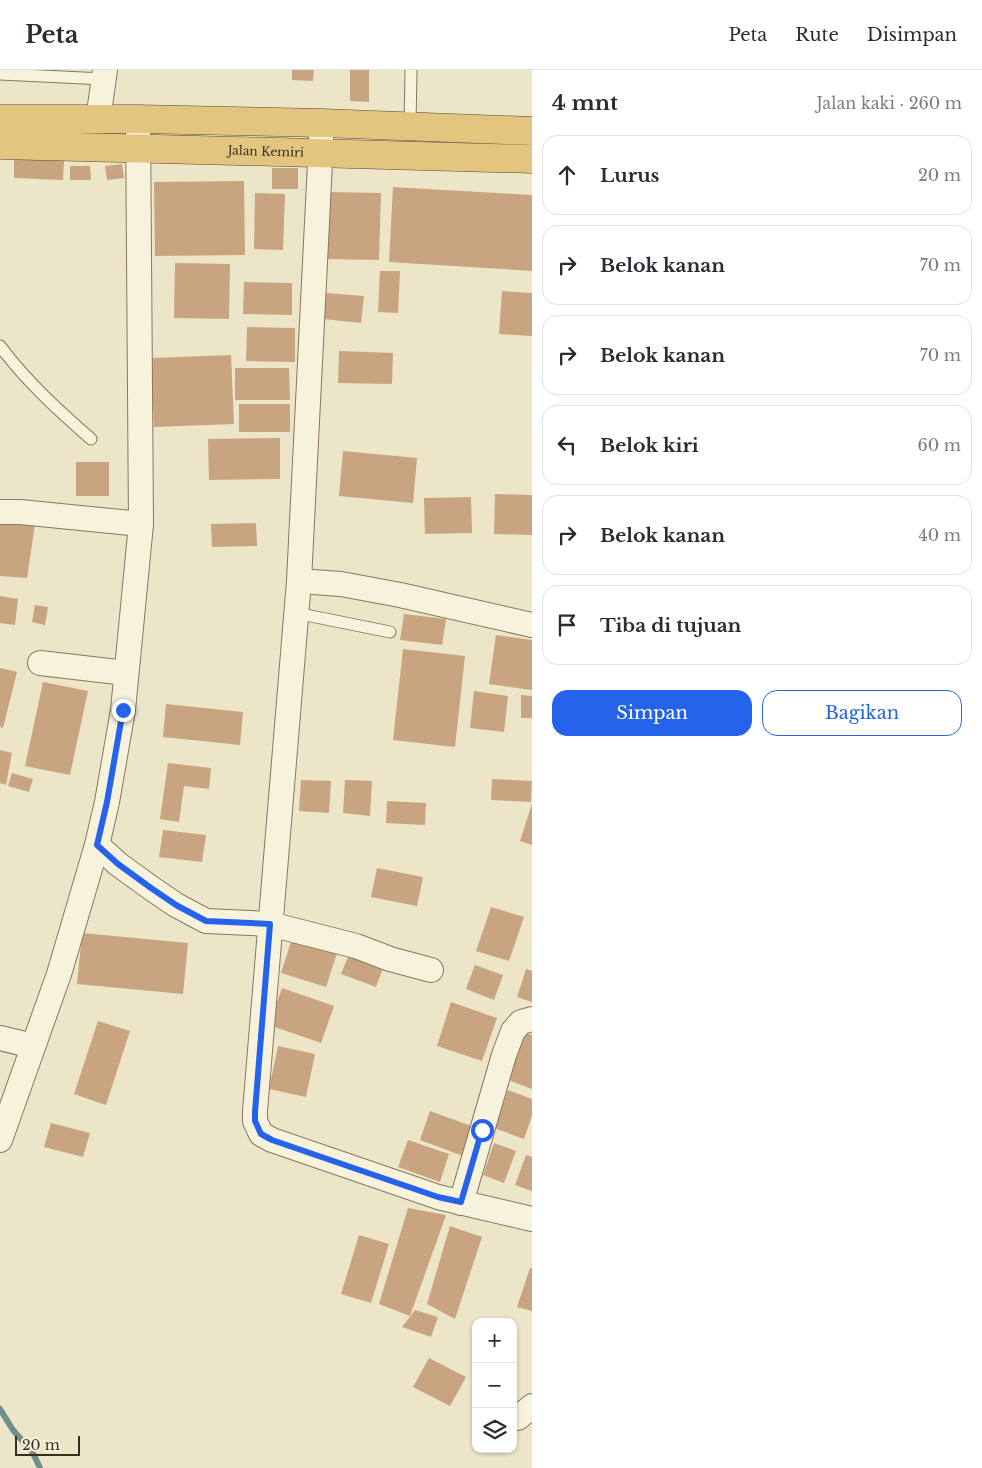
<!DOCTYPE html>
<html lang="id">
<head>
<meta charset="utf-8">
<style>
	:root { --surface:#fff; --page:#f2f2f3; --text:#2b2b33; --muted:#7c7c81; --line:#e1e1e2; --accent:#2563eb }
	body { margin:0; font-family:"Libre Baskerville",serif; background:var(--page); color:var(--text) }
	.controls { position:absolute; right:15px; bottom:15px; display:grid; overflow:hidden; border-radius:10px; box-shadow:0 1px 4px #0004 }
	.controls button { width:45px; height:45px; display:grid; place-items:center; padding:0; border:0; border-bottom:1px solid var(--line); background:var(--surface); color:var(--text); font:25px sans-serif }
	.scale { position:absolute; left:15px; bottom:12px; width:65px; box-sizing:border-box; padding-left:5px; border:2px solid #392f20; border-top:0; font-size:14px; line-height:18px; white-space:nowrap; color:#392f20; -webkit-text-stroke:4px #f4efd7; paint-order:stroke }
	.stop { position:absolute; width:15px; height:15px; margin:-11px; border:4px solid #2563eb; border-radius:50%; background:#fff }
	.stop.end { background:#2563eb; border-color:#fff; box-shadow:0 1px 5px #0008 }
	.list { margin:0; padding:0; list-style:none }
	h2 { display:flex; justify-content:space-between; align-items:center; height:65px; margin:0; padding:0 20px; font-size:21px }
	h2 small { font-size:16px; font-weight:400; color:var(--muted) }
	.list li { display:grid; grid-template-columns:32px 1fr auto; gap:15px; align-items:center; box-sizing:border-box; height:80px; margin:0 10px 10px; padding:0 10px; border:1px solid var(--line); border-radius:15px }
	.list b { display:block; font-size:19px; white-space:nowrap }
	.list em { font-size:16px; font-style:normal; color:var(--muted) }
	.actions { display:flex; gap:10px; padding:15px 20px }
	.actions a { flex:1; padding:11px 0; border:1px solid var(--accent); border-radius:15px; text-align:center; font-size:18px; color:var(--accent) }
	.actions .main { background:var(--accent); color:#fff }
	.icon { flex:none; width:28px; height:28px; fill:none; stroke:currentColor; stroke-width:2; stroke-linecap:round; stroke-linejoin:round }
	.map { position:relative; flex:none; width:532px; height:1398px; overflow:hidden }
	header { display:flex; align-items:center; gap:30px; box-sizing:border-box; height:70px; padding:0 25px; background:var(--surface); border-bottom:1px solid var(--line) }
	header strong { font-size:24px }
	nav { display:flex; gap:28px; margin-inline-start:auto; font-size:18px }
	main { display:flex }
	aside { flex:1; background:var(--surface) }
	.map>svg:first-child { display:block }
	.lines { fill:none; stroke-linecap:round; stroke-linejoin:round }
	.stream { stroke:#6f8f8a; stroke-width:6 }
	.building { fill:#c8a580 }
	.service-casing { stroke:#87785e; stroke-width:13 }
	.minor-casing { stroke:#87785e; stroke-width:26 }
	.trunk-casing { stroke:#564631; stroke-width:29 }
	.service { stroke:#f7f2db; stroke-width:11 }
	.minor { stroke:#f7f2db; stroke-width:24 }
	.trunk { stroke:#e2c680; stroke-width:28 }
	.route { stroke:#2563eb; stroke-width:6 }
	.labels { text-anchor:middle; stroke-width:5; stroke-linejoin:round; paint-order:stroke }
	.street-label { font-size:12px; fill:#392f20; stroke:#f4efd7 }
</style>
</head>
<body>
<header>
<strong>Peta</strong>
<nav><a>Peta</a><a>Rute</a><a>Disimpan</a></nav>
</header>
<main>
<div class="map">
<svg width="532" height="1398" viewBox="0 0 532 1398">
	<rect width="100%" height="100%" fill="#ece5c8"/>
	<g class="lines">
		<path class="stream" d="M0,1339L13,1360L33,1383L40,1398"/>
	</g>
	<g class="building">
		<path d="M292,0H314L313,11L292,10Z"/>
		<path d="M350,0H369V32L350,31Z"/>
		<path d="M14,89L64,91L63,110L14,108Z"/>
		<path d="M122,94L124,108L107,110L105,96Z"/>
		<path d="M70,96H90L91,110H70Z"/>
		<rect x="272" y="98" width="26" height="21"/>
		<path d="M244,111L245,185L155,186L154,112Z"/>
		<path d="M393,117L532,125V201L389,192Z"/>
		<path d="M326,122L381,123L379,190L325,189Z"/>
		<path d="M255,123L285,124L283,180L254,179Z"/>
		<path d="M175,193L230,194L229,249L174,248Z"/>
		<path d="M380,201H400L398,243L378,242Z"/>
		<path d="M244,212L292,213V245L243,244Z"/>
		<path d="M502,221L532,223V266L499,264Z"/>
		<path d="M326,223L364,226L361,253L323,249Z"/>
		<path d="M247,257L295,258V292L246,291Z"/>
		<path d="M339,281L393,283L392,314L338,313Z"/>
		<path d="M231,285L234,354L154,357L151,288Z"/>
		<path d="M235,298H289L290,330H235Z"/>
		<rect x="239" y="334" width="51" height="28"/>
		<path d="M280,368V409L209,410L208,369Z"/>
		<path d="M343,381L417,388L413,433L339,426Z"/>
		<rect x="76" y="392" width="33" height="34"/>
		<path d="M495,424L532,425V465L494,464Z"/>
		<path d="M471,427L472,463L425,464L424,428Z"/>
		<path d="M0,453L35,454L27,508L0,506Z"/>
		<path d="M256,453L257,476L212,477L211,454Z"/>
		<path d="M0,526L18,529L15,555L0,553Z"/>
		<path d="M35,535L48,537L45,555L32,552Z"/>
		<path d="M404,544L446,549L442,575L400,570Z"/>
		<path d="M496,565L532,570V620L489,614Z"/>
		<path d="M403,579L465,586L455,677L393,670Z"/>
		<path d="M0,598L17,602L3,658L0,657Z"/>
		<path d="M43,612L88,621L70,705L25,696Z"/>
		<path d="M474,621L508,626L504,662L470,658Z"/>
		<path d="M521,625L532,626V648H521Z"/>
		<path d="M166,634L243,642L240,675L163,667Z"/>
		<path d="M0,680L12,683L6,715L0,713Z"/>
		<path d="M168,693L211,698L209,719L184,716L179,752L160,749Z"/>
		<path d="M12,703L33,709L29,722L8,716Z"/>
		<path d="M492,709L532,711L531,732L491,730Z"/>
		<path d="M301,710L331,711L329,743L299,741Z"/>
		<path d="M345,710L372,711L370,746L343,743Z"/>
		<path d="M387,731L426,733L425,755L386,753Z"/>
		<path d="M532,734V775L520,771Z"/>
		<path d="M163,760L206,765L202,792L159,787Z"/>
		<path d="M377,798L423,807L417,836L371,827Z"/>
		<path d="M491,837L524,847L509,891L476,881Z"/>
		<path d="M82,863L188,873L183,924L77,914Z"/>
		<path d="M294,863L339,877L326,917L281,903Z"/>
		<path d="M352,877L386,890L376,917L341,904Z"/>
		<path d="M475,895L503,905L494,930L466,919Z"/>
		<path d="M526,899L532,901V932L517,927Z"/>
		<path d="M282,918L334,936L321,973L269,955Z"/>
		<path d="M451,932L497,948L482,991L437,976Z"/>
		<path d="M98,951L130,961L106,1035L74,1024Z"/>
		<path d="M521,961L532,965V1019L503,1008Z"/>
		<path d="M278,976L315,984L306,1027L269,1019Z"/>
		<path d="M508,1020L532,1029V1046L524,1069L494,1058Z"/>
		<path d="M430,1041L474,1057L463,1086L420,1070Z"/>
		<path d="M51,1053L90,1063L83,1087L44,1077Z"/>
		<path d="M408,1070L449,1084L440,1112L398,1097Z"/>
		<path d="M494,1073L516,1081L504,1113L483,1105Z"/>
		<path d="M526,1085L532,1087V1121L515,1115Z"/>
		<path d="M408,1138L446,1145L410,1246L379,1234Z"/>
		<path d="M450,1156L482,1167L455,1249L427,1234Z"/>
		<path d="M359,1165L389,1174L371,1233L341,1224Z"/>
		<path d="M530,1198H532V1241L517,1237Z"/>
		<path d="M415,1240L438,1247L431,1267L402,1257Z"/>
		<path d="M429,1288L466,1307L450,1336L413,1317Z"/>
	</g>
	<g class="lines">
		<defs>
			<g id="service">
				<path d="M0,4L104,9"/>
				<path d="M410,56L411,0"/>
				<path d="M0,276C27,312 58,340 91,369"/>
				<path d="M296,543L390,562"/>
			</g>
			<g id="minor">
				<path d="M98,50L105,0"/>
				<path d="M322,53L299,511L255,1041V1051L261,1064L272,1070L438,1127L532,1149"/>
				<path d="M0,442H20L141,454"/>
				<path d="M299,511L341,514L400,525L532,555"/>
				<path d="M40,593L126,603"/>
				<path d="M97,775L118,794L151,818L176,835L206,851L270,854L356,876L390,889L431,900"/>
				<path d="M0,968L33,976"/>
				<path d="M0,1070L59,904L97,775L107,732L123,640L141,454L138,49"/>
				<path d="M461,1133L504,985L513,961L521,952L532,949"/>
				<path d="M518,1348L532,1336"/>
			</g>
			<g id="trunk">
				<path d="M0,49H138L322,53L532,61"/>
				<path id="s1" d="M0,75C177,78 355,85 532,89"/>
			</g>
		</defs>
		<use href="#service" class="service-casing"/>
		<use href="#minor" class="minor-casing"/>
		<use href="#trunk" class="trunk-casing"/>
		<use href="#service" class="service"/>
		<use href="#minor" class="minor"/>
		<use href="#trunk" class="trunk"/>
	</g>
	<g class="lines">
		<path class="route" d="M123,640L107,732L97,775L118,794L151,818L176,835L206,851L270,854L255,1042V1051L261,1064L272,1070L438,1127L461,1132L482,1060"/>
	</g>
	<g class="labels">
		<g class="street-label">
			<text dy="4" stroke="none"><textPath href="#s1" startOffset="266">Jalan Kemiri</textPath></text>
		</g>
	</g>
</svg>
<div class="controls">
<button>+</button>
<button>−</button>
<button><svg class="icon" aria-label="layers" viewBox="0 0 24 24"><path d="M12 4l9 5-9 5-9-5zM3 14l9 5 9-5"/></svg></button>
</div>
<div class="scale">20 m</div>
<div class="stop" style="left:482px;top:1060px"></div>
<div class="stop end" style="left:123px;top:640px"></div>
</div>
<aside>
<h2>4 mnt<small>Jalan kaki · 260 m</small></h2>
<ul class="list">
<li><svg class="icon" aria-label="ahead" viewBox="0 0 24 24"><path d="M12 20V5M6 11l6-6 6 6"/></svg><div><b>Lurus</b></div><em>20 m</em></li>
<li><svg class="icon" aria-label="right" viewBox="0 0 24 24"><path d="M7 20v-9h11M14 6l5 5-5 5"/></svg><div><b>Belok kanan</b></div><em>70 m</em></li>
<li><svg class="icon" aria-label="right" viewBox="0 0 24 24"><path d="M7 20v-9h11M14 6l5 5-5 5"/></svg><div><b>Belok kanan</b></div><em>70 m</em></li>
<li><svg class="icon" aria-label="left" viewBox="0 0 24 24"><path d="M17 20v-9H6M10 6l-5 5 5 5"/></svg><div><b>Belok kiri</b></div><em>60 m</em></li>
<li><svg class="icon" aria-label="right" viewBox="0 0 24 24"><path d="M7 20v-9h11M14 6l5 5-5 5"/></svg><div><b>Belok kanan</b></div><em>40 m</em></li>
<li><svg class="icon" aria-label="arrive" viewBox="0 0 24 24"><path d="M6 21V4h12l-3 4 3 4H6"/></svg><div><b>Tiba di tujuan</b></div></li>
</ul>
<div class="actions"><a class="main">Simpan</a><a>Bagikan</a></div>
</aside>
</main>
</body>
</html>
